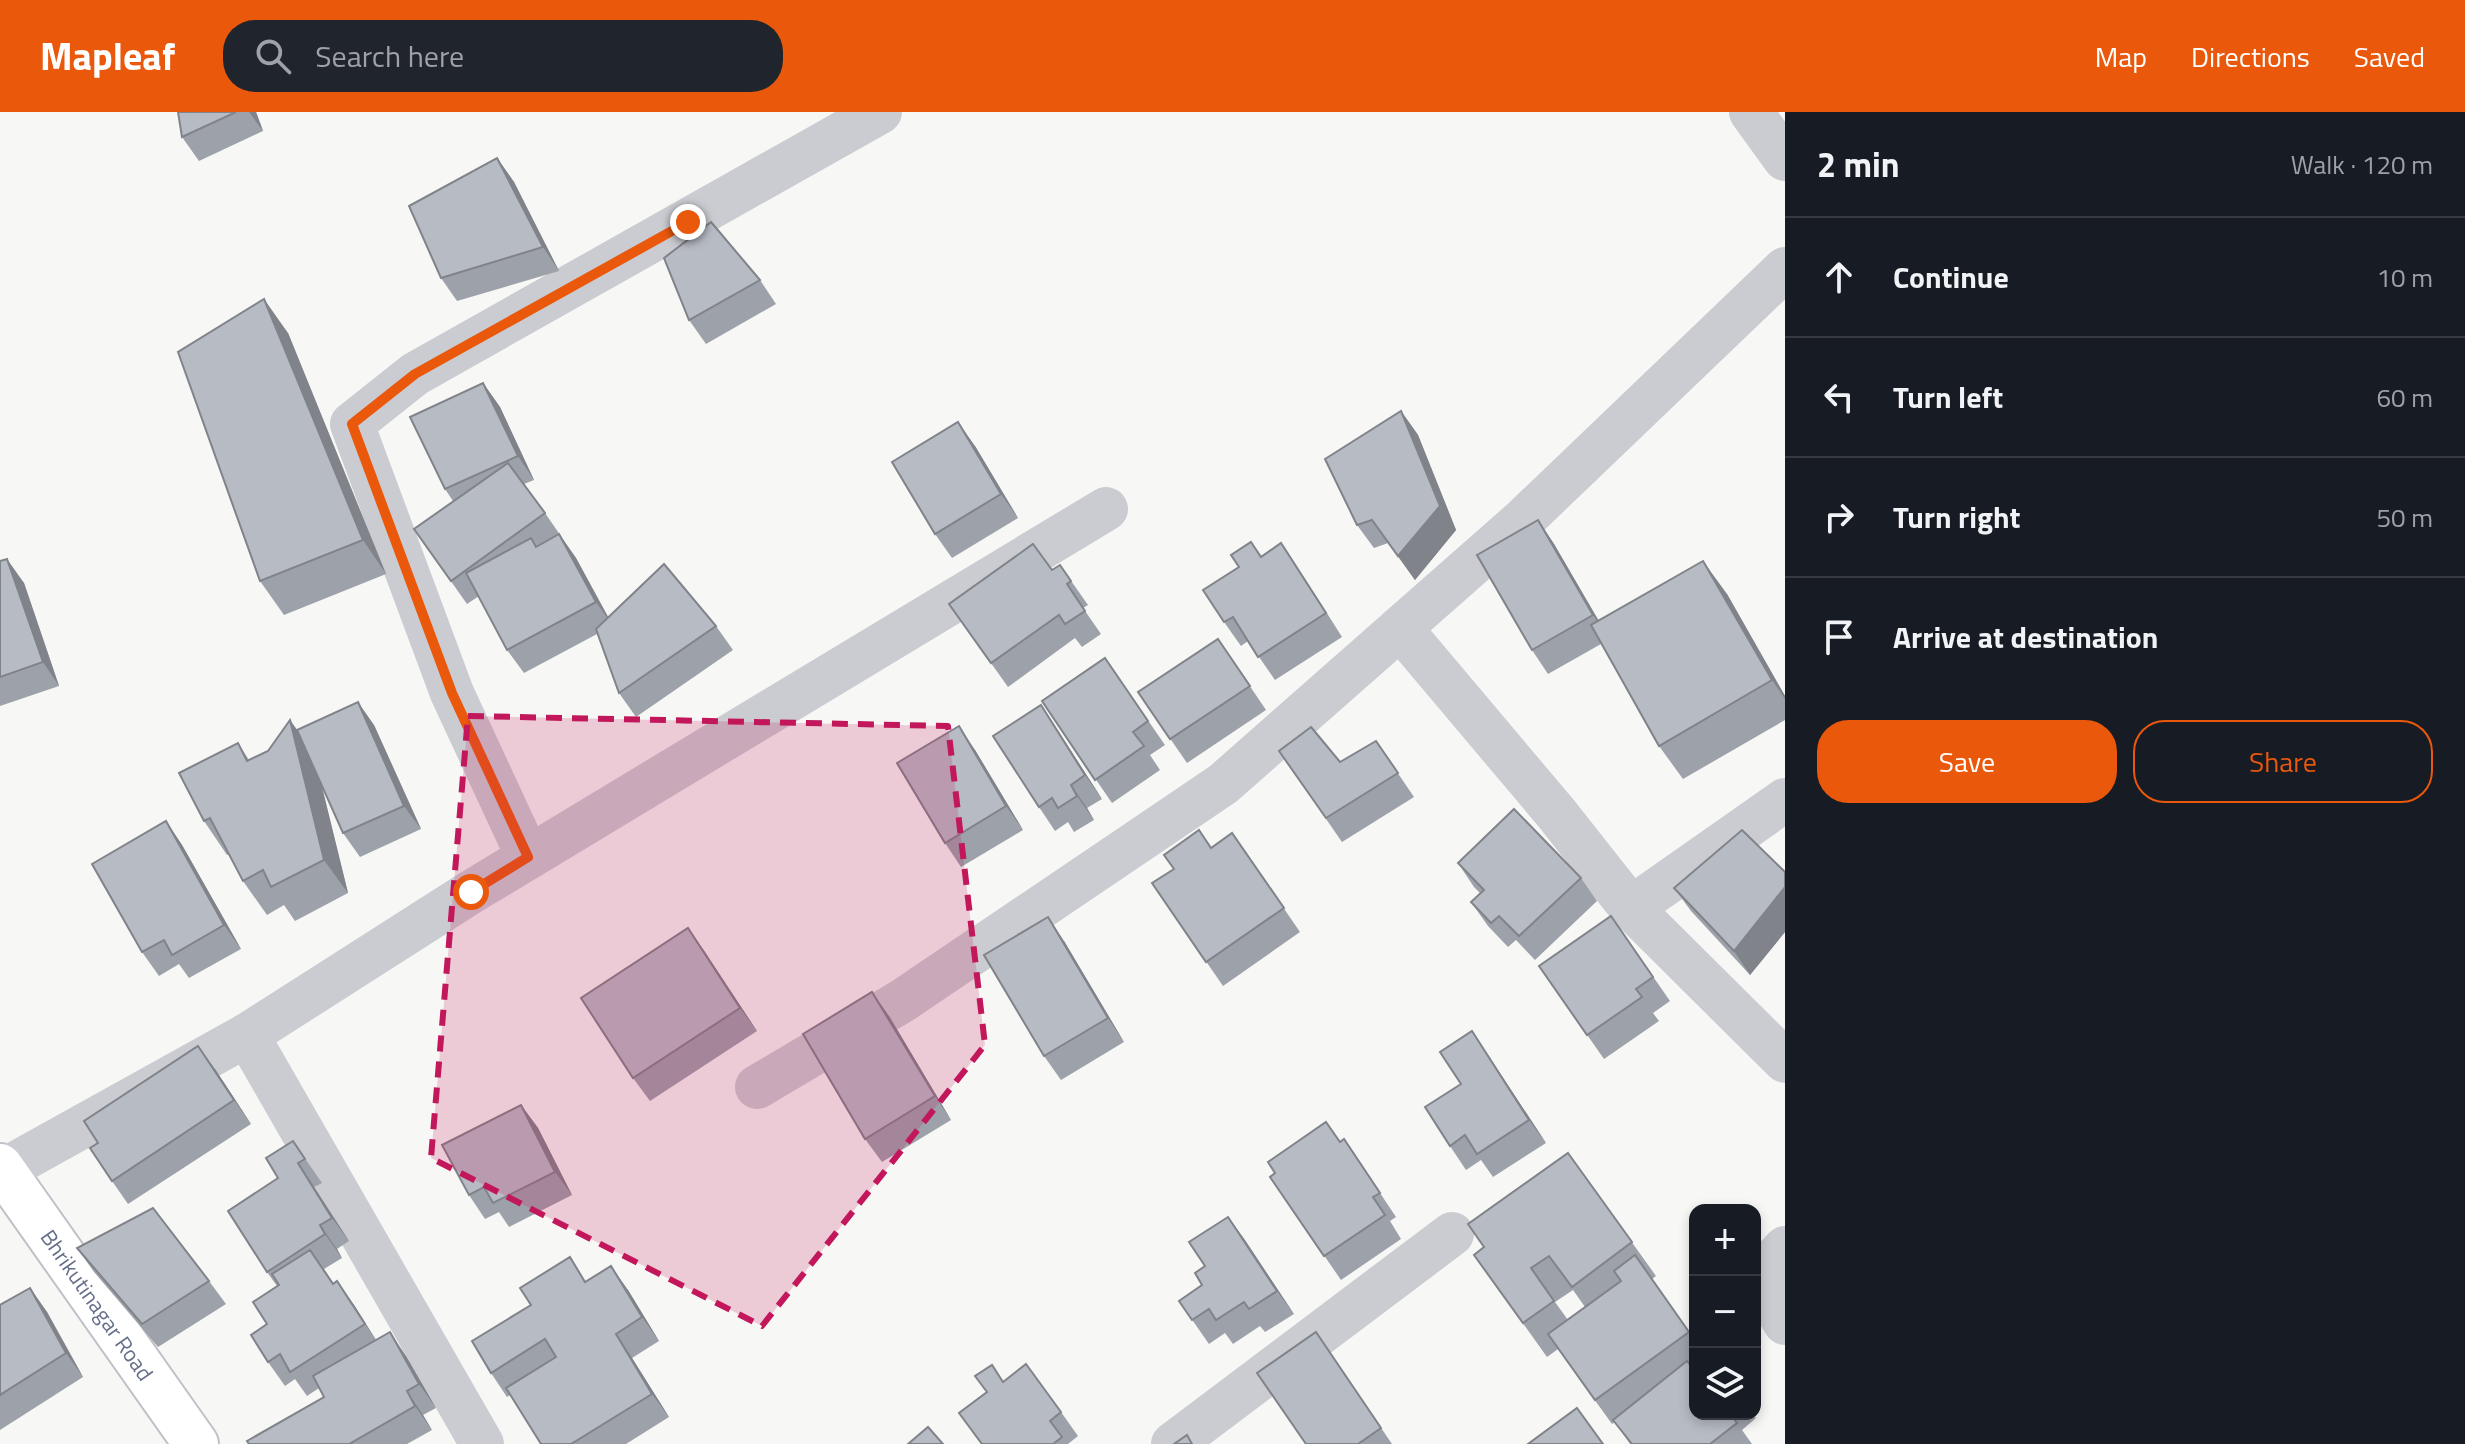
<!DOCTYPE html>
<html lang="en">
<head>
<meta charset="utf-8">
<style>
	:root { --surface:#171b24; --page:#20242c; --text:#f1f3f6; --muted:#9ea1a6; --line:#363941; --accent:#ea580c }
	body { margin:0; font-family:"Titillium Web",sans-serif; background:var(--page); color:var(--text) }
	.controls { position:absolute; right:24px; bottom:24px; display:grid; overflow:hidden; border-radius:16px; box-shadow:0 4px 12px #0003 }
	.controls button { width:72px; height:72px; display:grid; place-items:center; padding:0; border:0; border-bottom:2px solid var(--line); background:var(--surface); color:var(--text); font:40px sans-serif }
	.stop { position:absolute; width:24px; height:24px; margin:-18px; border:6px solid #ea580c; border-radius:50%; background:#fff }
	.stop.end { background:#ea580c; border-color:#fff; box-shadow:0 2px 8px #0008 }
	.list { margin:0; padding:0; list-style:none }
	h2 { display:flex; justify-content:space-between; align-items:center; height:104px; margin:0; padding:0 32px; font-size:34px }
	h2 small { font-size:26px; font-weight:400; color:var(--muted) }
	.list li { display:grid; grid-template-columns:52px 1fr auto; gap:24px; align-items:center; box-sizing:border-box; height:120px; padding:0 32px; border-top:2px solid var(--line) }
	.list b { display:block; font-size:30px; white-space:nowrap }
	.list em { font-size:26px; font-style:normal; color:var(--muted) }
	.actions { display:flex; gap:16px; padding:24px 32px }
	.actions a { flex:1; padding:18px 0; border:2px solid var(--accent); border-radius:32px; text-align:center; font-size:28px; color:var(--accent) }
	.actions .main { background:var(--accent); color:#fff }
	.icon { flex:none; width:44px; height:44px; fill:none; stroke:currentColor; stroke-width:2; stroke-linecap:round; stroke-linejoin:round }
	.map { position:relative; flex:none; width:1785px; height:1332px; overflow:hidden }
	header { display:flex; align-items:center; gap:48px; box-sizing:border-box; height:112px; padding:0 40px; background:var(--accent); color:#fff }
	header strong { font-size:38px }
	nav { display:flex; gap:44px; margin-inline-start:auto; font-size:28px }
	.search { width:560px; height:72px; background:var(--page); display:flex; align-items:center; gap:20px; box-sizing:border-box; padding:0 28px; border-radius:32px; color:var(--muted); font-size:30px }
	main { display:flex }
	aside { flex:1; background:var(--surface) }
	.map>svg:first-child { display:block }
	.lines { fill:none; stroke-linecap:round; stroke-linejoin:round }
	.secondary-casing { stroke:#bfc1c7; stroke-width:48 }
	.street { stroke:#cbccd1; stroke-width:44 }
	.secondary { stroke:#fff; stroke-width:44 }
	.wall { fill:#9da1a9; fill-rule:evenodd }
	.shaded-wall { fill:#808389 }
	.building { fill:#b7bbc4; stroke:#808389; stroke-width:2 }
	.route { stroke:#ea580c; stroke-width:10 }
	.marked { fill:#c2185b; fill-opacity:0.2; stroke:#c2185b; stroke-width:6; stroke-dasharray:16 10; stroke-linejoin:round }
	.labels { text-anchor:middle; stroke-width:8; stroke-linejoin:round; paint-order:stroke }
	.street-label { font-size:22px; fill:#656f89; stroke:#fff }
</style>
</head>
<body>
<header>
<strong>Mapleaf</strong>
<div class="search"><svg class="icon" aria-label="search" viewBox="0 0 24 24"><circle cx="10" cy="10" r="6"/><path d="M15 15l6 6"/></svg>Search here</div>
<nav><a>Map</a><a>Directions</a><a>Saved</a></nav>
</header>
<main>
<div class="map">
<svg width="1785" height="1332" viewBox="0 0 1785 1332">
	<rect width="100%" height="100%" fill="#f7f8f5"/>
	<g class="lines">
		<defs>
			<path id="secondary" d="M0,1054L196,1332"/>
		</defs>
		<use href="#secondary" class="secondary-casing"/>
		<g class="street">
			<path d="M1751,0L1785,47"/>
			<path d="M1400,516L1556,701L1631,796"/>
			<path d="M1785,688L1631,796L1785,949"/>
			<path d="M528,745L452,581L352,312L415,262L880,0"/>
			<path d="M247,923L482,1332"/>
			<path d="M757,975L902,889L1223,672L1524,407L1785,157"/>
			<path d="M2,1059L247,923L471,780L1106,397"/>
			<path d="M1785,1136L1758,1165L1785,1211"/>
			<path d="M1173,1332L1452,1122"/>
		</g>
		<use href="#secondary" class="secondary"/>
	</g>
	<g class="wall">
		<path d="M178,0H256L263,19L199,49L182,25Z"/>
		<path d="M497,46L514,70L559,159L457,189L441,166Z"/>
		<path d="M760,168L776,192L706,232L689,208Z"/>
		<path d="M288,221L386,462L284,503L260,469Z"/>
		<path d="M483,271L500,295L534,368L524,372L545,401L576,446L608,505L716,514L733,538L636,605L619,581L597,522L524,561L507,538L479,484L467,492L414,417L453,389L445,377Z"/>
		<path d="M1401,299L1418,323L1456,418L1415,468L1388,431L1374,436L1357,413Z"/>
		<path d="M975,334L1018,406L952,446L935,422Z"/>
		<path d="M1538,408L1554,432L1599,509L1727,482L1785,584V608L1683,667L1659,634L1601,532L1548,562L1532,538Z"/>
		<path d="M1281,431L1342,525L1275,568L1248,529L1241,534L1224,510L1261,444Z"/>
		<path d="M0,449L24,471L59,574L0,594Z"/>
		<path d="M1060,453L1088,493L1083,496L1101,522L1082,535L1075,526L1008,575L949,492L1052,458Z"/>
		<path d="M1218,527L1266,598L1187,651L1138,580Z"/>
		<path d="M1105,546L1165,633L1150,643L1160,658L1112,691L1042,589Z"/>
		<path d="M1041,593L1102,687L1087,696L1094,708L1074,720L1068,710L1055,719L1039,695Z"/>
		<path d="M290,608L297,618L374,613L421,717L360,745L343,721L321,672L348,781L295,809L284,793L267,803L243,769L229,742L227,743L204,709L238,631L249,648L268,639Z"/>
		<path d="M1376,629L1414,685L1342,730L1279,639L1340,650Z"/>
		<path d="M975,638L1023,718L961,755L945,731Z"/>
		<path d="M166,709L182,733L241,837L189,866L179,852L159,864L142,840Z"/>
		<path d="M1232,721L1300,820L1223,874L1152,771L1212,735Z"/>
		<path d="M1458,751L1581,766L1597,789L1535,848L1516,828L1508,835L1488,814L1471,790L1480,781L1474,775Z"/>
		<path d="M1785,760V820L1750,863L1691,799L1674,776Z"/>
		<path d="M1611,804L1670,889L1653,901L1659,909L1604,947L1539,854Z"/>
		<path d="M688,816L757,919L650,989L633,966Z"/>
		<path d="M1064,829L1124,930L1061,968L1044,944Z"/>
		<path d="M889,904L951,1008L882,1050L865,1027Z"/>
		<path d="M1488,943L1546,1031L1493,1065L1481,1048L1466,1058L1450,1034L1461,972Z"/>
		<path d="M215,957L251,1012L128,1092L112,1069Z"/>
		<path d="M521,993L538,1016L572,1083L509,1115L499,1100L485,1107L469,1083Z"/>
		<path d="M293,1029L322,1071L314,1075L349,1129L337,1137L342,1146L324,1157L334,1172L354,1193L376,1228L406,1244L436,1296L423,1303L432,1318L407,1332H249L324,1285L319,1276L307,1284L295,1267L285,1274L268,1250L267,1212L277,1174L267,1160L278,1066Z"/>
		<path d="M1340,1030L1360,1051L1396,1105L1390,1109L1401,1127L1341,1168L1270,1065Z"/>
		<path d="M1568,1041L1656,1164L1652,1167L1695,1228V1252L1691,1254L1695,1302H1752L1756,1306L1742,1318L1752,1332H1630L1615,1310L1612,1312L1558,1237L1547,1245L1474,1143L1484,1135ZM1573,1178L1585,1195L1568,1208L1555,1190Z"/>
		<path d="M1228,1105L1294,1202L1265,1220L1260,1214L1233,1232L1225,1221L1209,1232L1179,1189L1202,1173L1205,1154Z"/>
		<path d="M77,1136L209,1169L226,1192L158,1235L94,1160Z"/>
		<path d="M587,1169L628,1178L659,1229L632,1246L669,1305L626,1332H541L510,1283L507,1285L491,1261Z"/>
		<path d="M30,1176L47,1200L83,1265L0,1318V1193Z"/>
		<path d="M1316,1220L1392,1332H1306Z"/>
		<path d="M975,1264L1003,1270L1061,1300L1078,1324L1068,1332H981L959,1301L987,1280Z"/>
	</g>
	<g class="shaded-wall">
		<path d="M249,0H256L263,19Z"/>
		<path d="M497,46L514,70L559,159L543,135Z"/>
		<path d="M264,187L288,221L386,462L363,428Z"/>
		<path d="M483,271L500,295L534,368L518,344Z"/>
		<path d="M1401,299L1418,323L1456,418L1415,468L1398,444Z"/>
		<path d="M958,310L975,334L1018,406L1001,382Z"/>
		<path d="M1538,408L1554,432L1609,527L1593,503Z"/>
		<path d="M559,422L576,446L613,514L596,490Z"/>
		<path d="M1281,431L1297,455L1342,525L1326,501Z"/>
		<path d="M7,447L24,471L59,574L43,550Z"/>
		<path d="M1703,449L1727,482L1785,584V587L1772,568Z"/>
		<path d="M358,590L374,613L421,717L404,694Z"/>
		<path d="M1041,593L1057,617L1102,687L1085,663Z"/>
		<path d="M290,608L314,642L348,781L324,748Z"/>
		<path d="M959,614L975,638L1023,718L1006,694Z"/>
		<path d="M1071,673L1087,696L1094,708L1077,684Z"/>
		<path d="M166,709L182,733L241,837L224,813Z"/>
		<path d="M1785,775V820L1750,863L1734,839Z"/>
		<path d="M1048,805L1064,829L1124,930L1108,906Z"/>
		<path d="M688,816L705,840L757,919L740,896Z"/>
		<path d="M872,880L889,904L951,1008L935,984Z"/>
		<path d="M1472,919L1488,943L1546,1031L1529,1008Z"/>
		<path d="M198,934L215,957L251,1012L234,988Z"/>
		<path d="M521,993L538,1016L572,1083L555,1060Z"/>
		<path d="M298,1051L314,1075L349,1129L332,1106Z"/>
		<path d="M1228,1105L1245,1128L1294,1202L1277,1179Z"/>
		<path d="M320,1113L337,1137L342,1146L325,1122Z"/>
		<path d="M611,1154L628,1178L659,1229L642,1205Z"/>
		<path d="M337,1169L354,1193L381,1236L365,1212Z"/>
		<path d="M30,1176L47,1200L83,1265L66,1241Z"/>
		<path d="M390,1220L406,1244L436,1296L419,1272Z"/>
		<path d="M616,1222L632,1246L669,1305L652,1282Z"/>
		<path d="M407,1279L423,1303L432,1318L415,1294Z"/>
	</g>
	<g class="building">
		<path d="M178,0H236L182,25Z"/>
		<path d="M497,46L543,135L441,166L409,94Z"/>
		<path d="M711,110L760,168L689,208L664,146Z"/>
		<path d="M264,187L363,428L260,469L178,240Z"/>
		<path d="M483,271L518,344L445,377L410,305Z"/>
		<path d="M1401,299L1440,394L1398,444L1372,408L1357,413L1325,347Z"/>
		<path d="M958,310L1001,382L935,422L892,350Z"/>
		<path d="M508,351L545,401L451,469L414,417Z"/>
		<path d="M1538,408L1593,503L1532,538L1477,443Z"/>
		<path d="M559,422L596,490L507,538L466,461L531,426L536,435Z"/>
		<path d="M1251,430L1261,445L1281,431L1326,501L1258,545L1233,505L1224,510L1203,478L1239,455L1231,443Z"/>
		<path d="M1033,432L1052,458L1060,453L1071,469L1067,472L1085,499L1065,512L1059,503L991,551L949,492Z"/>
		<path d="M7,447L43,550L0,565V449Z"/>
		<path d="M1703,449L1772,568L1659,634L1591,513Z"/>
		<path d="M664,452L716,514L619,581L596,517Z"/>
		<path d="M1218,527L1250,574L1170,627L1138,580Z"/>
		<path d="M1105,546L1148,609L1133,620L1144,634L1095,668L1042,589Z"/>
		<path d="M358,590L404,694L343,721L297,618Z"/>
		<path d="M1041,593L1085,663L1071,673L1077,684L1058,696L1052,686L1039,695L993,624Z"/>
		<path d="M290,608L324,748L271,775L263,758L243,769L210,706L204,709L179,661L238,631L247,649L268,639Z"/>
		<path d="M959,614L1006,694L945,731L897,651Z"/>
		<path d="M1311,615L1340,650L1376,629L1398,661L1326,706L1279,639Z"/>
		<path d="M1514,697L1581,766L1519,824L1499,804L1491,811L1471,790L1484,778L1458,751Z"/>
		<path d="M166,709L224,813L172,843L164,828L142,840L92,752Z"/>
		<path d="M1199,718L1211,736L1232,721L1284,796L1206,850L1152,771L1174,757L1164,743Z"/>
		<path d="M1742,718L1785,760V775L1734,839L1674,776Z"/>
		<path d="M1611,804L1653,865L1636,877L1642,885L1587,923L1539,854Z"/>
		<path d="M1048,805L1108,906L1044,944L984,843Z"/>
		<path d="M688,816L740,896L633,966L581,886Z"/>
		<path d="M872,880L935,984L865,1027L803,922Z"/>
		<path d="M1472,919L1529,1008L1477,1042L1465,1023L1450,1034L1425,995L1461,972L1440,940Z"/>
		<path d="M198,934L234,988L112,1069L90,1036L98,1031L84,1009Z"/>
		<path d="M521,993L555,1060L493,1091L484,1075L469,1083L442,1033Z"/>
		<path d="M1326,1010L1340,1030L1344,1027L1380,1081L1373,1085L1385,1103L1324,1144L1270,1065L1275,1061L1268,1050Z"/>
		<path d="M293,1029L305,1047L298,1051L332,1106L320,1113L325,1122L267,1160L228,1099L278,1066L266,1046Z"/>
		<path d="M1568,1041L1632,1130L1572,1175L1549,1144L1531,1156L1554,1189L1523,1211L1474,1143L1484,1135L1468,1112Z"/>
		<path d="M153,1096L209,1169L142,1212L77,1136Z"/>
		<path d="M1228,1105L1277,1179L1249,1197L1244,1190L1216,1208L1209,1197L1192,1208L1179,1189L1202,1173L1195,1161L1205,1154L1189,1130Z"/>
		<path d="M310,1138L333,1172L337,1169L365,1212L290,1260L280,1242L268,1250L251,1223L267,1212L253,1190L279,1173L272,1162Z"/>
		<path d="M1635,1143L1689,1220L1595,1288L1548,1222L1621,1169L1614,1159Z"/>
		<path d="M570,1145L585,1170L611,1154L642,1205L616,1222L652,1282L571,1332H541L506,1276L556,1245L545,1227L491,1261L472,1229L531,1193L520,1176Z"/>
		<path d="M30,1176L66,1241L0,1283V1193Z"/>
		<path d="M390,1220L419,1272L407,1279L415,1294L351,1331L352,1332H249L247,1329L324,1285L313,1264Z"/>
		<path d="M1316,1220L1381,1316L1358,1332H1306L1257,1261Z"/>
		<path d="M1687,1249L1695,1259V1302H1730L1737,1311L1710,1332H1632L1613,1308Z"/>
		<path d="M1026,1252L1061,1300L1050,1309L1062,1325L1053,1332H982L959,1301L987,1280L975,1264L992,1253L1003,1270Z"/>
		<path d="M1577,1296L1603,1332H1528Z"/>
		<path d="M928,1315L943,1332H908Z"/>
		<path d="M1187,1323L1192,1332H1174Z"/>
	</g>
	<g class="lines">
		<path class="route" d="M471,780L528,745L452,581L352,312L415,262L688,110"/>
	</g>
	<path class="marked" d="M468,604L948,614L985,933L762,1214L431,1046Z"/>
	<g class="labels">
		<g class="street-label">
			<text transform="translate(97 1193) rotate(55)" y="8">Bhrikutinagar Road</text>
		</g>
	</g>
</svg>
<div class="controls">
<button>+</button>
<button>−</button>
<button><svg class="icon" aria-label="layers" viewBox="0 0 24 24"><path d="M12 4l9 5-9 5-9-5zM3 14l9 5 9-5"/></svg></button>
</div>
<div class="stop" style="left:471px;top:780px"></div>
<div class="stop end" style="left:688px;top:110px"></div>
</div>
<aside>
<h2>2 min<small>Walk · 120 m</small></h2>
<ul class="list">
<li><svg class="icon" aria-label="ahead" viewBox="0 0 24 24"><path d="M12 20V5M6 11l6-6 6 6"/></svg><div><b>Continue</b></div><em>10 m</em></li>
<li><svg class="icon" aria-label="left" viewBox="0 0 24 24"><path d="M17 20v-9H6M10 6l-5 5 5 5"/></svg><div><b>Turn left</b></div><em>60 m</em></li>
<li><svg class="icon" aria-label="right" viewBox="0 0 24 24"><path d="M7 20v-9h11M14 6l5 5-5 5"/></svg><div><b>Turn right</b></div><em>50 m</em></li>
<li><svg class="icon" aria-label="arrive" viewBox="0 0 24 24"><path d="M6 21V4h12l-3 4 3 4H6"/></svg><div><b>Arrive at destination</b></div></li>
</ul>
<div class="actions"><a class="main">Save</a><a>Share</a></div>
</aside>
</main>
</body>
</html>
